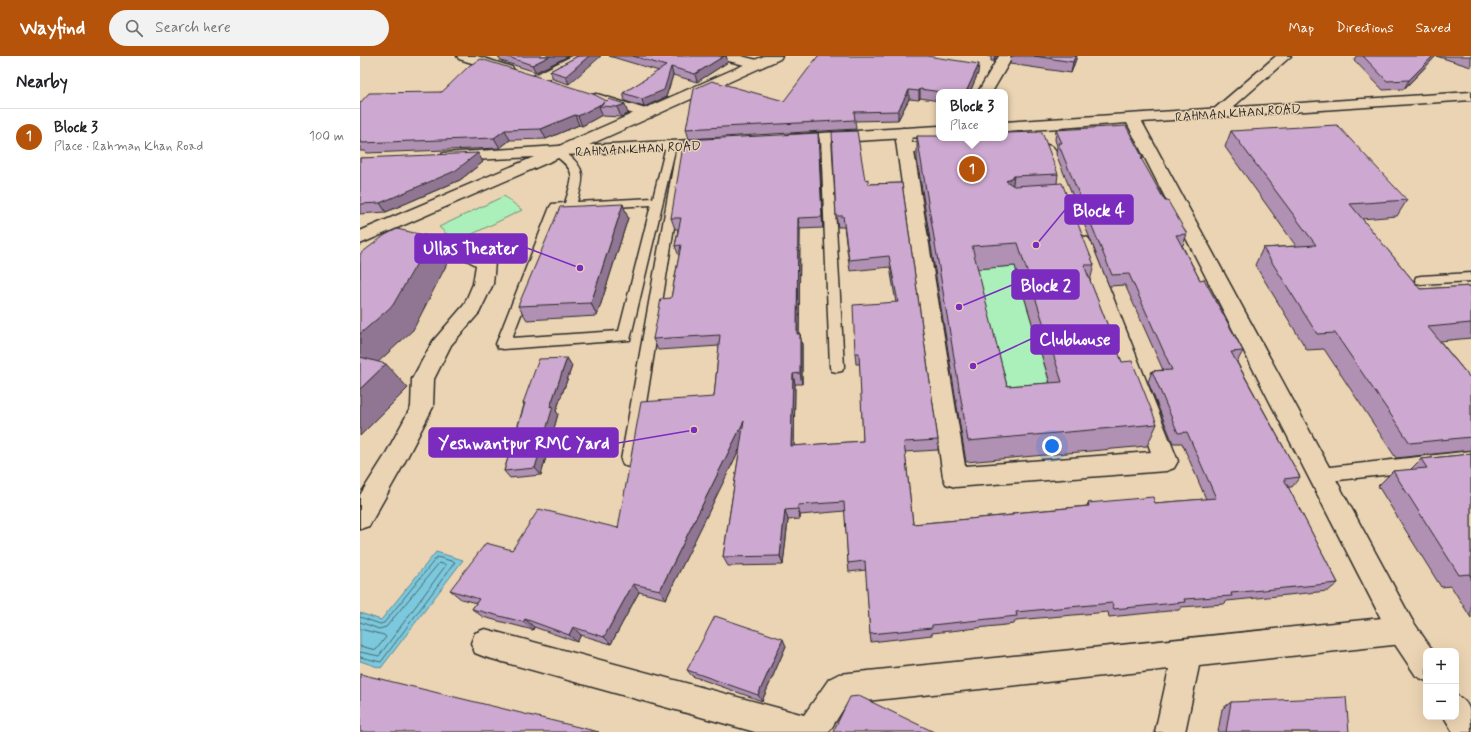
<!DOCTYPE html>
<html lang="en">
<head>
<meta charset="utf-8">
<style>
	:root { --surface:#fff; --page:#f2f2f2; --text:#202124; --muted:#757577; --line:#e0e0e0; --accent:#b45309 }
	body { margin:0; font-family:Mynerve,sans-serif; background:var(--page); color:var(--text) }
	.controls { position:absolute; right:12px; bottom:12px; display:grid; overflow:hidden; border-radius:8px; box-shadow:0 4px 16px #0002 }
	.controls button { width:36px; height:36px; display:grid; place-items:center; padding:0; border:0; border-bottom:1px solid var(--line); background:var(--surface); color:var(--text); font:20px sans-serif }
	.you { position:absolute; left:692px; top:390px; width:14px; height:14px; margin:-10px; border:3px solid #fff; border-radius:50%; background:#1a73e8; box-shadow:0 0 0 6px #1a73e833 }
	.badge { display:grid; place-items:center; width:26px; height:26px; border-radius:50%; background:var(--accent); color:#fff; font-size:13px; font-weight:700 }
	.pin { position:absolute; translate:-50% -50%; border:2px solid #fff; box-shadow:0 1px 4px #0006 }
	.popup { position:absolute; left:576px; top:33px; width:72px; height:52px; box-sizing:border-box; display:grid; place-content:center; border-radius:8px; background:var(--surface); filter:drop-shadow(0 1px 3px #0005); font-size:13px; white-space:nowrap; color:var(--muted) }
	.popup b { font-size:15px; color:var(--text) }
	.popup::after { content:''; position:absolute; left:50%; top:100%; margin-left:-8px; border:8px solid transparent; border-top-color:var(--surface) }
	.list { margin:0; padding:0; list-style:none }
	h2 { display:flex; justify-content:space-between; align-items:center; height:52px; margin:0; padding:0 16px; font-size:17px }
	h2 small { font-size:13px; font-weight:400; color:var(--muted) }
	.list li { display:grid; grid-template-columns:26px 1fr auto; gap:12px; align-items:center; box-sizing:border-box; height:56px; padding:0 16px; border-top:1px solid var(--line) }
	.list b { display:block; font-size:15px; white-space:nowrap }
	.list p { margin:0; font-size:13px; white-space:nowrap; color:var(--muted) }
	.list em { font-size:13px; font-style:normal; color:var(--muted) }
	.icon { flex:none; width:22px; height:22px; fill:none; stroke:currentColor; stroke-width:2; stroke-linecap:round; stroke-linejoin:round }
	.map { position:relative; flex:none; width:1111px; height:676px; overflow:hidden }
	header { display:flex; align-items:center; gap:24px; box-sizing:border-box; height:56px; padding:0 20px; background:var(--accent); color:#fff }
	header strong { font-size:19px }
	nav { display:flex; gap:22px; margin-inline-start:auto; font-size:14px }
	.search { width:280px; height:36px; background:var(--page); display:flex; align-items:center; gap:10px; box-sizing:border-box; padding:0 14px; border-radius:22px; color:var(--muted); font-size:15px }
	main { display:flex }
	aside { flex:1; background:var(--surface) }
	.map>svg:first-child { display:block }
	.green { fill:#abf0bb; stroke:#6b8e73 }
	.water { fill:#7cc8dc; stroke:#5c8995 }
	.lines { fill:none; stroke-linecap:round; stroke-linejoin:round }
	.shore { stroke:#4b6a72; stroke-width:1 }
	.lane-casing { stroke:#2b2b2b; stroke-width:3 }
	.street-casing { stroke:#2b2b2b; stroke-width:3 }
	.secondary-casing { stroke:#2b2b2b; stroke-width:3 }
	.lane { fill:#ebd4b3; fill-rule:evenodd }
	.street { fill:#ebd4b3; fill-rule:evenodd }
	.secondary { fill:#ebd4b3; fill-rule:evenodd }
	.wall { fill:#b090b3; stroke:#2b2b2b; fill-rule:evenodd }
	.shaded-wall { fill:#907692; stroke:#2b2b2b }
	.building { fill:#cda8d0; stroke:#2b2b2b; fill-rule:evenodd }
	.labels { text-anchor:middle; stroke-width:3; stroke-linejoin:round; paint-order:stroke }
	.far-street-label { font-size:13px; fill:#2b2b2b; stroke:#ebd4b3 }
	.leader { fill:none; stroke:#7b2cbf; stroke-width:1.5 }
	.callout-dot { fill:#7b2cbf; stroke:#ebd4b3; stroke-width:1.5 }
	.callout { fill:#7b2cbf; stroke:#7b2cbf; stroke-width:1.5 }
	.callout-label { font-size:17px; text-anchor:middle; font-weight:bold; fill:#fff }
</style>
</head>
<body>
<header>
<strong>Wayfind</strong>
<div class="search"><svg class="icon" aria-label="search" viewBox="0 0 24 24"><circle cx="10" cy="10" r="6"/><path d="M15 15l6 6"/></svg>Search here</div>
<nav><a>Map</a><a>Directions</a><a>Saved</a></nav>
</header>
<main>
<aside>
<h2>Nearby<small></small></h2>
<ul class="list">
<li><span class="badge">1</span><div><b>Block 3</b><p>Place · Rahman Khan Road</p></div><em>100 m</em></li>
</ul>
</aside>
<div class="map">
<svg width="1111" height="676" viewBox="0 0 1111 676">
	<rect width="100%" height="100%" fill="#ebd4b3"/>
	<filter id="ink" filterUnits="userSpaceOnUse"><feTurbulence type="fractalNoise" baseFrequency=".025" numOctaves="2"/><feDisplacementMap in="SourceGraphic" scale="8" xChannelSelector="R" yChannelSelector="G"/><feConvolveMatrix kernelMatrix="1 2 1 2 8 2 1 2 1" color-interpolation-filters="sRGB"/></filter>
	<g filter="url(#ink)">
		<g class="green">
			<path d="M144,140L162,154L96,186L79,171Z"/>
			<path d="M655,210L696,349L643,353L610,213Z"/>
		</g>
		<path class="water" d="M76,496L103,504L21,612L0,605V557L21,564Z"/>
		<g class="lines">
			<g class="shore">
				<path d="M0,561L20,568L24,567L77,501L95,506L21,606L0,601"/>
				<path d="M0,566L19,573L26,571L79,507L86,509L19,600L0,596"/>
				<path d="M0,573L24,579L26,581L16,594L0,590"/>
			</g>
			<defs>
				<g id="lane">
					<path d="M466,79L471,82L484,311L482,315L477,316L472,315L470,311L461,82Z"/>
					<path d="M322,86L327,89L277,404L275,409L269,411L263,409L261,404L317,89Z"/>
					<path d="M311,87L316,90L270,284L143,293L138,292L136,288L190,151L192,148L205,147C213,120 218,116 193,98L192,96L193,94C199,92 203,95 207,98C228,113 223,125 217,146L293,142L306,90ZM291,149L259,275L152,282L201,154Z"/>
					<path d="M1111,217V225L1061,228L1056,227L1055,224L1056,221L1061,220Z"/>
					<path d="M1111,395V409L961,426L955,424L953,419L955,414L961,412Z"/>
				</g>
				<g id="street">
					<path d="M97,0H117L152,11L154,14L152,17L147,18L99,3Z"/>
					<path d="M212,0H222L224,3L222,6L183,26L178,27L173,26L171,23L173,20Z"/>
					<path d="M359,0H381L401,5L403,8L401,11L396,12L361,3Z"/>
					<path d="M639,0H653L632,36H618Z"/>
					<path d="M916,0H931L863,60L858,61L853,60L851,57L853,54Z"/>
					<path d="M237,38L292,55L294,58L292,61L287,62L232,45L230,42L232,39Z"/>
					<path d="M543,72L548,74L551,77L552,87L586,85L592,87L594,90L592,93L554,96L605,410L791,396L713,186L716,182L722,180L728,182L731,186L818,405L814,412L806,415L595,431L586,428L583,421L537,92L535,77L538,74Z"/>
					<path d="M687,89L693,91L695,94L719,155L716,159L710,160L704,159L701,155L679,94L681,91Z"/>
					<path d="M56,183L100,186L106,188L133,202L135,206L133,228L119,257L91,289L74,323L73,351L40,415L9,470L0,473V439L24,401L51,351L52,323L73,285L104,249L113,228L116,209L96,198L58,195L0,221V208Z"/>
					<path d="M1042,560L1052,564L1056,574L1052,584L1042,588L839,610L825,676H795L809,613L487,647L469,676H395L125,601L115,597L111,587L115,577L125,573L444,659L469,623L479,618Z"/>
				</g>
				<g id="secondary">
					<path d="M404,0H422L420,3L229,89L352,83L357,85L360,88L357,91L205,99L0,188V175L174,101L89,105L83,103L81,100L83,97L199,90Z"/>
					<path d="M1111,36V44L782,66L1052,564L1073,595H1066V625L1056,620L1032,584L767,67L645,76V66Z"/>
					<path d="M579,70V80L429,89L424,87L421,84L424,81L429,79Z"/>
					<path d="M1096,639C1111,647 1111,656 1111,676H1093L1084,661H1096Z"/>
				</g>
			</defs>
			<use href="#lane" class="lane-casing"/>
			<use href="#street" class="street-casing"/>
			<use href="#secondary" class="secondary-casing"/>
			<use href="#lane" class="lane"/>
			<use href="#street" class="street"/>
			<use href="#secondary" class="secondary"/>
		</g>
		<g class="wall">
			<path d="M138,0H209L176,16L141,5Z"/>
			<path d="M218,0L209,28L193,23L190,15Z"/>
			<path d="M249,0H366L368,6L337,26L313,19L306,41L284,51L265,45L263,37L299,15Z"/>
			<path d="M627,0H638L634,5H631V1Z"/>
			<path d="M651,0H717L711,17L650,8Z"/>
			<path d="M996,0H1111V11L1076,0L1044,33L1023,34L994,4Z"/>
			<path d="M618,17L610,36H579V45L560,42L559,44L549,43L538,64L495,65L496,73L329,83L326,73L424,45Z"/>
			<path d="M82,36L247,45L268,58L261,61L242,60V59L222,70L219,69L186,83L150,84L140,92L7,97L5,95H0V47Z"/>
			<path d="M696,74L783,102L782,105L805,145L827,178L823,189H822L840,224L883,295L877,306L940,421L932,431H928L978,527L968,535L867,545L864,548L821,551L819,554L749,561L748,556L656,564L654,568L572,577V579L511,586L510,578L506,514L489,516L488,507L485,455L440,459V463L428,464L423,509L368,510L363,501L380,391L306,543L279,536L251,588L221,579L217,586L174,571L173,574L123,561L112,553L116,547L101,543L90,534L152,494L258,472L354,341L359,290L298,294L293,283L311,242L319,200L315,190L318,173H315L311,162L460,88L463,172L440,173L439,278H440L442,289V328H435L434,390L503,385L500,308H496L495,297L536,247L530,211L490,215L484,171H478L476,160L505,124L508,128L542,127L578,384V394L545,396L553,468L652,459L653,457L727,450L728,447H795L846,443L822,387H813L788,326L792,315L803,314L765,229L749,230L696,98L697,90L695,84Z"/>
			<path d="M871,75L1047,144L1037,160L1002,163L1060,233L1111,230V282L1080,285L1111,323V394L1036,402L964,293L947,294L895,209L903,192L936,190L865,91Z"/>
			<path d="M557,80L698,118L697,127L734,209L730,225L762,306L797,368L787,390L606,406L557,103ZM655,210L690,327L647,330L617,213Z"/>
			<path d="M0,102L123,106L100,124L26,156L0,158Z"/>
			<path d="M268,162L237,260L167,264L158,250Z"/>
			<path d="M207,302L212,310L196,355L198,358L181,419L150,422L144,415L164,349L163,347Z"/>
			<path d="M1111,398V562L1091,530L1081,531L1018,430L1033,415L1050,414L1061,403Z"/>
			<path d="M426,590L402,645L332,620L327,614Z"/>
			<path d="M871,646L989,676H858L862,653Z"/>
		</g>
		<g class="shaded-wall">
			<path d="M190,0H209L176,16L172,9Z"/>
			<path d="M229,0H241L209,28L206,20Z"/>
			<path d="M364,0H366L368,6L337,26L335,18Z"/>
			<path d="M635,0H638L634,5Z"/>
			<path d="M715,0H717L711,17L713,6Z"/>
			<path d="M1073,0H1076L1044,33L1049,24Z"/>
			<path d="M619,8L618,17L610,36H606Z"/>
			<path d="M311,11L313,19L306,41L284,51L282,43Z"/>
			<path d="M560,33V42L559,44V35Z"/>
			<path d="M549,34V43L538,64V55Z"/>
			<path d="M245,46L239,50L242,59L222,70L218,60Z"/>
			<path d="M265,48L268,58L261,61L257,51Z"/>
			<path d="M215,59L219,69L186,83L181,73Z"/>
			<path d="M145,74L150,84L140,92L134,82Z"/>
			<path d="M458,77L460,88L463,172L462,161Z"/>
			<path d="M118,97L123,106L100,124L26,156L20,147Z"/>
			<path d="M654,120L651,142L646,125Z"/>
			<path d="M263,148L268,162L237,260L231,247Z"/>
			<path d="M438,162L440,173L439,289L437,278Z"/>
			<path d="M72,181L88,206L53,274L3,320L0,317V278Z"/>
			<path d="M440,278L442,289V328L440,317Z"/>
			<path d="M207,302L212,310L196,355L198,358L181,419L175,412L190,351Z"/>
			<path d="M26,308L48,332L0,380V333Z"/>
			<path d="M433,318L435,328L434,401L431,390Z"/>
			<path d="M384,365L388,376L306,543L300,534Z"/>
			<path d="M438,449L440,459V463L438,453Z"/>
			<path d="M425,454L428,464L423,509L420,500Z"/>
			<path d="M273,528L279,536L251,588L244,581Z"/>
			<path d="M165,563L174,571L173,574L163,566Z"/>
			<path d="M213,571L221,579L217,586L209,579Z"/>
			<path d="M423,583L426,590L402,645L398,639Z"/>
		</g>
		<g class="building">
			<path d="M145,0H190L172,9Z"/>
			<path d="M218,0H229L206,20L190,15Z"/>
			<path d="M273,0H364L335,18L311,11L304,34L282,43L263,37L306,10Z"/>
			<path d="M458,0H567L619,8L606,36H581L560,33L559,35L549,34L538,55L494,56L495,64L326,73L334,33L352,25L424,45Z"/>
			<path d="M674,0H715L713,6Z"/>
			<path d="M1003,0H1073L1049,24L1027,25Z"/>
			<path d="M121,3L233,38L247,45L249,43L265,48L257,51L239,50L245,46L218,60L215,59L181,73L145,74L134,82L0,87L2,85H0V47L9,37L82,36L110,9Z"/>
			<path d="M977,69L1047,144L990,148L1060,233L1111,230V267L1068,271L1111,323V381L1050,387L975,277L957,278L903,192L956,189L871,75Z"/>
			<path d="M766,70L783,102H781L805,145H808L827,178L816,179L840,224L844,223L883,295L871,296L940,421L924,423L978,527L871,537L872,540L824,543L825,546L754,553L752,547L656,556L657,560L572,569V572L510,578L505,505L488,507L484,446L438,449V453L425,454L420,500L363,501L384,365L300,534L273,528L244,581L213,571L209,579L165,563L163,566L112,553L119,543L90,534L126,487L152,494L179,453L258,472L281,346L354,341L360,279L293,283L301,243L311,242L321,189L315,190L321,162H311L324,84L458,77L462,161L438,162L437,278H440V317L433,318L431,390L503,385L499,297H495L493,249L538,246L529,200L489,204L483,160H476L472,76L497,75L505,124L508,123V128L542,127L578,384L544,386L553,468L653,459V457L729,450L728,447L793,441L795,447L856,442L827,376L818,377L792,315L812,314L769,218L752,219L698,87H702L696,74Z"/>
			<path d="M682,76L698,118L654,120L646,125L654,130L702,127L734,209H724L762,306L772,305L797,368L608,385L557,80H579V82H645V77ZM658,187L702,326L647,330L612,190Z"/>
			<path d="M118,97L95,115L20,147L0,148V102Z"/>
			<path d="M263,148L231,247L158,250L200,151Z"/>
			<path d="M37,173L72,181L33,249L0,278V198L25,179Z"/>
			<path d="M0,301L26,308L0,333Z"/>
			<path d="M207,302L190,351L193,350L175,412L144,415L165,347H163L179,303Z"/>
			<path d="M1111,398V521L1109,518L1099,519L1033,415L1067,412L1061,403Z"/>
			<path d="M355,560L423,583L398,639L327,614Z"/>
			<path d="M0,618L239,676H0Z"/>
			<path d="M499,640L574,676H473L490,641Z"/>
			<path d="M986,641L989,676H866L871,646Z"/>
		</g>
	</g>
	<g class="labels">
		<g class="far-street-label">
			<text transform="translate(878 56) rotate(-4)" y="5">RAHMAN KHAN ROAD</text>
			<text transform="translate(278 92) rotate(-3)" y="5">RAHMAN KHAN ROAD</text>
		</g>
	</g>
	<path class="leader" d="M676 189L705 154M220 212L167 192M599 251L652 229M613 310L671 283M334 374L258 387"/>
	<g class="callout-dot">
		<circle cx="676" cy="189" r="4"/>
		<circle cx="220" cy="212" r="4"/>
		<circle cx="599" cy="251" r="4"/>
		<circle cx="613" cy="310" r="4"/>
		<circle cx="334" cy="374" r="4"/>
	</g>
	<g class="callout">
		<rect x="705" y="139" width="68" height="29" rx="4"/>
		<rect x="55" y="178" width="112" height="29" rx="4"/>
		<rect x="652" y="214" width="67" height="29" rx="4"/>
		<rect x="671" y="269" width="88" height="29" rx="4"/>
		<rect x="69" y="372" width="189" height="29" rx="4"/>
	</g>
	<g class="callout-label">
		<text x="739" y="160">Block 4</text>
		<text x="111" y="198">Ullas Theater</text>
		<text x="686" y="235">Block 2</text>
		<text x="715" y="289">Clubhouse</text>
		<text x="164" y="393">Yeshwantpur RMC Yard</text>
	</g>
</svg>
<div class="controls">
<button>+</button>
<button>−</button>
</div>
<div class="you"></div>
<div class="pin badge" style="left:612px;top:113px">1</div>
<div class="popup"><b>Block 3</b>Place</div>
</div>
</main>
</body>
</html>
